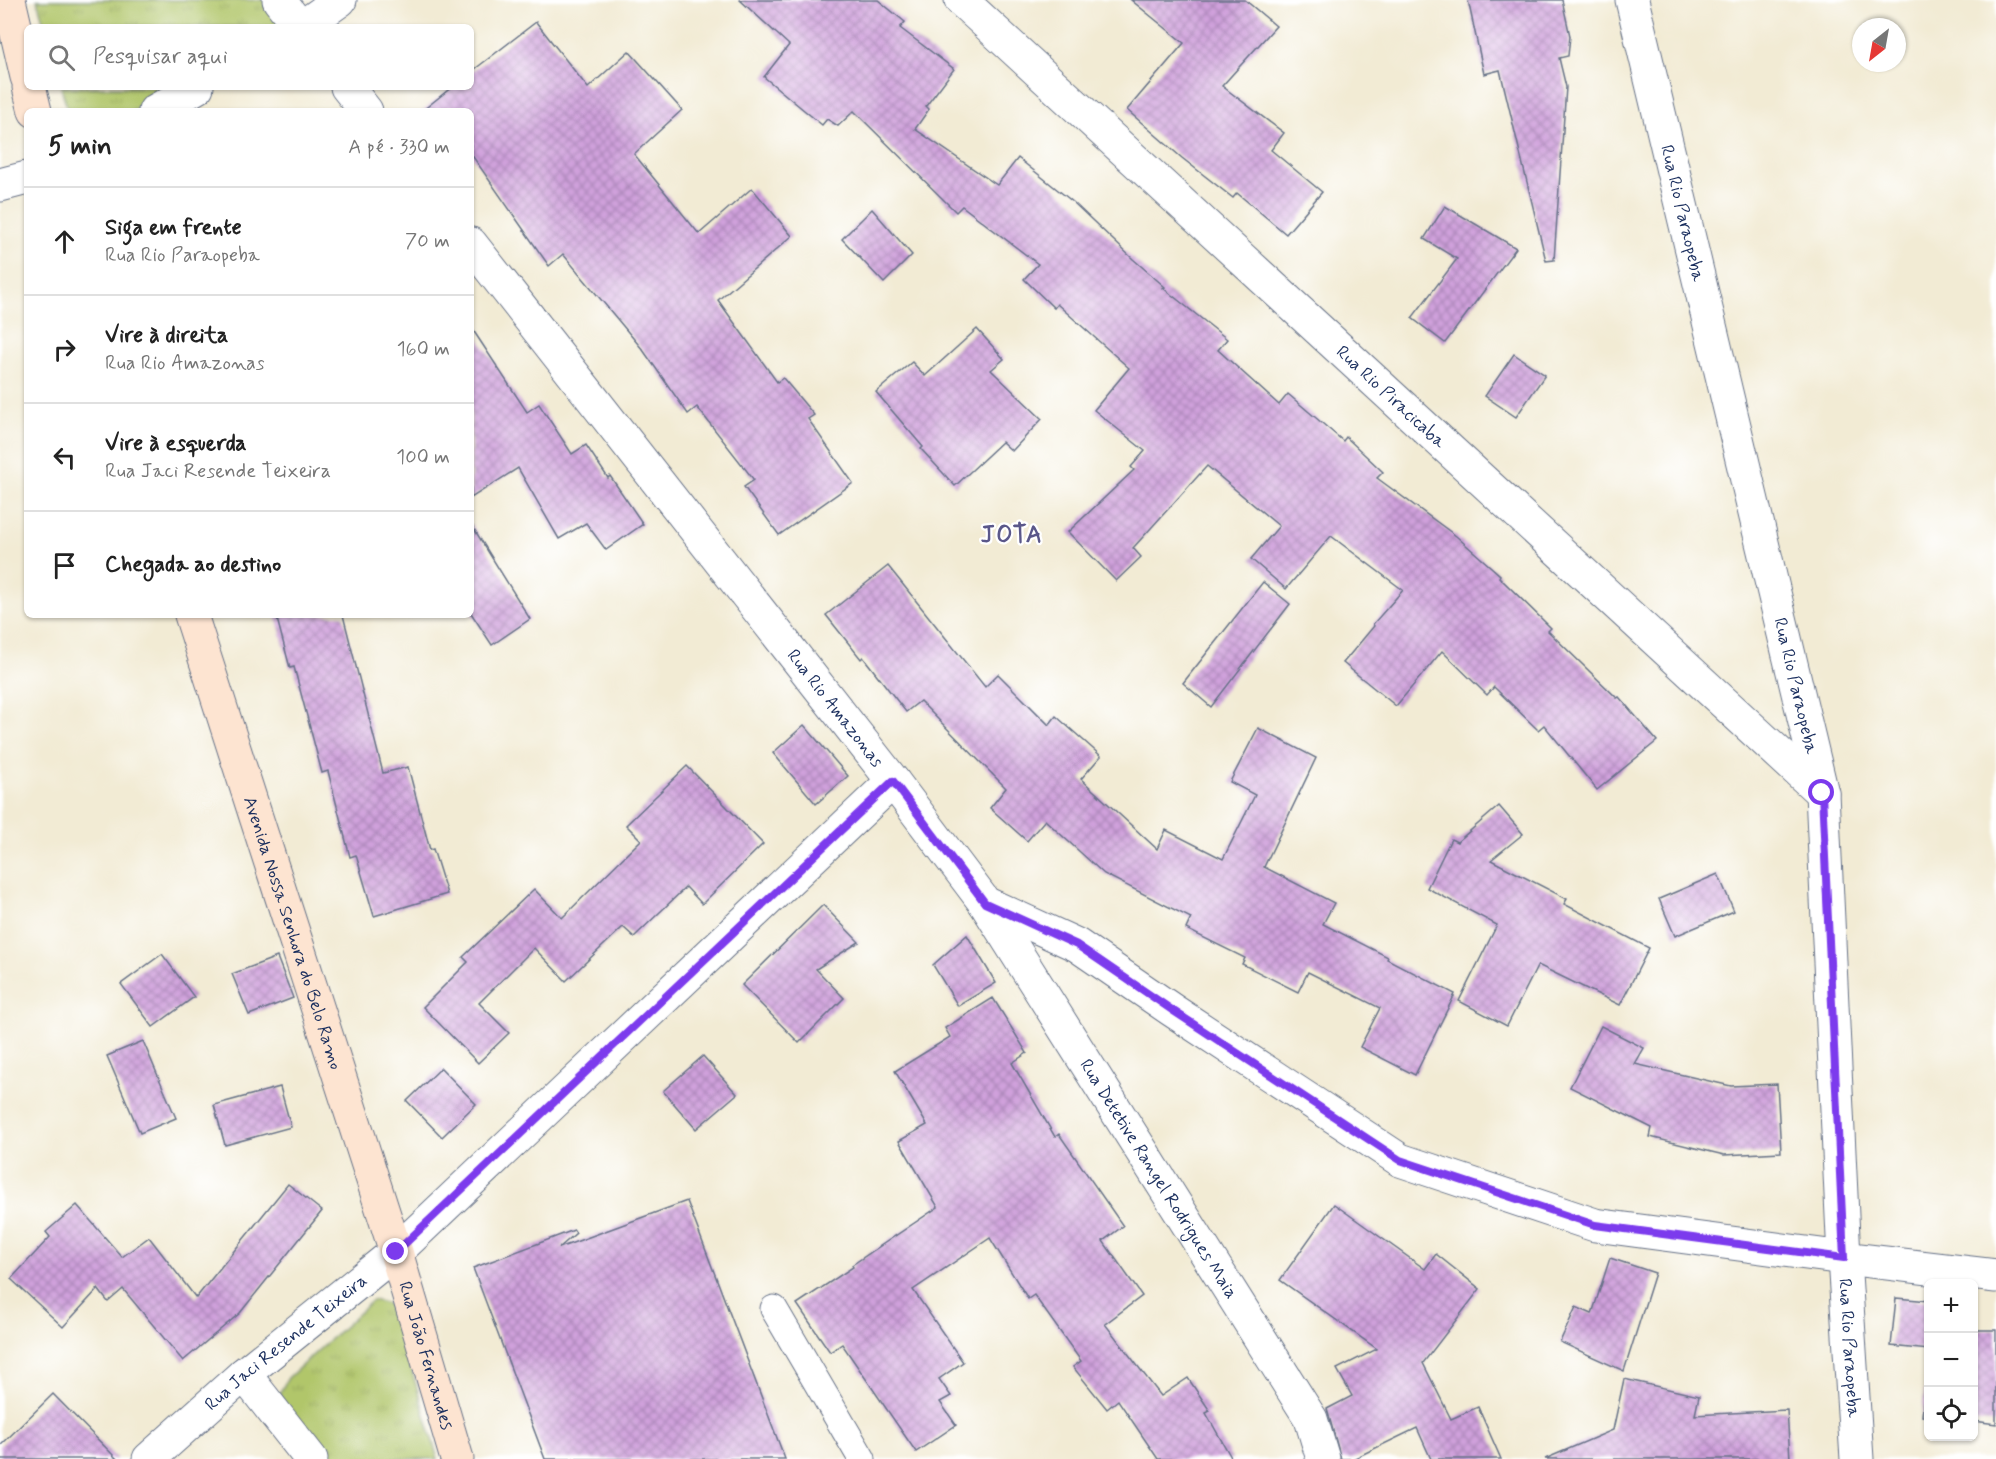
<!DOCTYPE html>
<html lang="pt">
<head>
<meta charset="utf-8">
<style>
	:root { --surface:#fff; --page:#f2f2f2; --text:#222; --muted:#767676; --line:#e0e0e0 }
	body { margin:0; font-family:Mynerve,sans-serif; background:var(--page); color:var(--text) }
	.controls { position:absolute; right:18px; bottom:18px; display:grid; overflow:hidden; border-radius:9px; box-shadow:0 2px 4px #0004 }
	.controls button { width:54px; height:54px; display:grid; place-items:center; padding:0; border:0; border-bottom:2px solid var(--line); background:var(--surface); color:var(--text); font:30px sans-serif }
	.compass { position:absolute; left:1852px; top:18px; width:54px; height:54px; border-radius:50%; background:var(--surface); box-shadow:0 2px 4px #0004; rotate:211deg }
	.stop { position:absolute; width:18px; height:18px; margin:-14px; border:4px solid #7c3aed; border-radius:50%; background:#fff }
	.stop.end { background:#7c3aed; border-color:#fff; box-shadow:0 2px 6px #0008 }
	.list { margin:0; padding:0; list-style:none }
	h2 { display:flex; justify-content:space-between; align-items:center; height:78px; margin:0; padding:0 24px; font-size:26px }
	h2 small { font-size:20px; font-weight:400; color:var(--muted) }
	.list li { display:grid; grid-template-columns:39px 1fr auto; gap:18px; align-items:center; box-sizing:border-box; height:108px; padding:0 24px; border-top:2px solid var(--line) }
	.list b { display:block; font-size:22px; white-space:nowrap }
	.list p { margin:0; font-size:20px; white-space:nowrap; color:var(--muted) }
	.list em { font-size:20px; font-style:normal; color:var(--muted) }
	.icon { flex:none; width:33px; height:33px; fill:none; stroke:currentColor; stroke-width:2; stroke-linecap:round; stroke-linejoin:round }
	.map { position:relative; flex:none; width:1996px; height:1459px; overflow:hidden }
	.search { position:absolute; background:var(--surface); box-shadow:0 2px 4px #0004; left:24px; top:24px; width:450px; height:66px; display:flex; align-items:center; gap:15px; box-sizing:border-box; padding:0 21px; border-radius:9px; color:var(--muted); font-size:22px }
	.panel { position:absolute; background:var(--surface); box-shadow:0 2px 4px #0004; left:24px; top:108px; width:450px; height:510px; border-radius:9px }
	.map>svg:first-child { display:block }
	.park { fill:url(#park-tufts); stroke:#667a64; stroke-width:1.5 }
	.building { fill:url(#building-cross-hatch) }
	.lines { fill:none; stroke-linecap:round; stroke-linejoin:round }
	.lane-casing { stroke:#667187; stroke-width:29 }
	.street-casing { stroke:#667187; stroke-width:35 }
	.secondary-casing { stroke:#667187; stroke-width:35 }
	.lane { stroke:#fff; stroke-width:27 }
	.street { stroke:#fff; stroke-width:33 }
	.secondary { stroke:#fde4d1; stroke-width:33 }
	.route { stroke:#7c3aed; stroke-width:8 }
	.labels { text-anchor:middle; stroke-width:4.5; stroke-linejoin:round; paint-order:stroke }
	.street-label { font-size:18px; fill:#1b2f5e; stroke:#fff }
	.district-label { font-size:24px; font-weight:bold; letter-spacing:1.5px; fill:#5a578a; stroke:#fff }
</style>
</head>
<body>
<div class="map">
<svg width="1996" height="1459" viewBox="0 0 1996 1459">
	<defs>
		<pattern id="park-tufts" width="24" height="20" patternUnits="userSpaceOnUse" patternTransform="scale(1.5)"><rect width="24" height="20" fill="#b1c66a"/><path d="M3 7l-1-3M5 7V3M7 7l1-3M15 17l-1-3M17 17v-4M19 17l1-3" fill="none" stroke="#98aa5e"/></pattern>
		<pattern id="building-cross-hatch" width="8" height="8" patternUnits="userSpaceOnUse" patternTransform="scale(1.5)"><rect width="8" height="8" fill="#d0a1dc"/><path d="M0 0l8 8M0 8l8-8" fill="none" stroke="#a884b6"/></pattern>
	</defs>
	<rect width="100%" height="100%" fill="#fff"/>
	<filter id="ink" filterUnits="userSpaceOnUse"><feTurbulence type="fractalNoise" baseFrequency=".0167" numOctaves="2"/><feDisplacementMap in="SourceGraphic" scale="12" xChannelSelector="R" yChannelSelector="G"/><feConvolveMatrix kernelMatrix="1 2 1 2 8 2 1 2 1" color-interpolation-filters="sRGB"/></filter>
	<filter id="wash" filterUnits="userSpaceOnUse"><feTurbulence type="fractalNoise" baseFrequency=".008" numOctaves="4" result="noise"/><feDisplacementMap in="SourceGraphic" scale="24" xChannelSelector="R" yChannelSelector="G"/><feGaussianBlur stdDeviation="1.35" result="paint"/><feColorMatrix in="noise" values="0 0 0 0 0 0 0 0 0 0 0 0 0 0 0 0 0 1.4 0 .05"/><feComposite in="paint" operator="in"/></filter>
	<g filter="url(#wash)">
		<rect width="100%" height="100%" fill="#f2ebd4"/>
		<g class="park">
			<path d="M37,0H268L290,27H45Z"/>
			<path d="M61,87H178L133,111H68Z"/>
			<path d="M373,1300L388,1304L396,1317L438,1459H312L279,1394L288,1378Z"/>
		</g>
		<g id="blocks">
			<g class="building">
				<path d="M740,0H878L905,22L900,28L954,69L926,106L929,109L915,129L997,185L1018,158L1073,202L1133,259L1165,287L1163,288L1227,339L1218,350L1279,405L1288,394L1343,441L1346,437L1383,472L1377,478L1456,536L1500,575L1499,577L1551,628L1548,631L1617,698L1619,697L1657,741L1597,790L1544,725L1538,730L1494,687L1487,695L1442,651L1396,706L1343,663L1374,626L1373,624L1403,590L1331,536L1286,589L1251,559L1279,526L1207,466L1133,548L1141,557L1116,581L1068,532L1134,470L1131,467L1145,451L1094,410L1129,368L1057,304L1054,308L1024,279L1038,264L962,206L956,212L854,111L838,126L827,119L822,125L764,77L789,45Z"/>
				<path d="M1131,0H1245L1276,26L1222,86L1284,133L1271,150L1322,192L1286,234L1237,193L1233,198L1182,158L1127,110L1184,43Z"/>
				<path d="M1468,0H1562L1570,36L1568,56L1559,58L1566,87L1554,260L1546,261L1500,70L1484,74Z"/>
				<path d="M536,22L588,88L629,51L682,110L634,154L699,234L752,188L792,236L718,300L777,382L783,378L814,415L808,419L853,483L779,535L744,487L754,480L697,407L688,414L643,350L563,254L549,266L471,154V111H422L452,87H471V72Z"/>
				<path d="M1445,206L1516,248L1445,343L1412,318L1457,259L1424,239Z"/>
				<path d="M872,209L912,255L884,283L842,239Z"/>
				<path d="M471,327L527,412L539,404L572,454L586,445L608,478L610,476L643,524L606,550L586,523L559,539L518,468L471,498Z"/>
				<path d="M977,329L1004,359L991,370L1042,419L1012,451L1002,442L955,486L921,449L923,447L876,392L912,362L925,376Z"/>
				<path d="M1514,354L1545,375L1516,417L1485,396Z"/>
				<path d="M471,524L530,619L492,645L471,613Z"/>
				<path d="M888,566L985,687L998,674L1049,725L1056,716L1101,756L1081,779L1157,849L1166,830L1223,859L1255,795L1230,782L1258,728L1316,758L1264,867L1334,903L1323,924L1388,957L1387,959L1455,994L1415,1075L1360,1047L1380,1008L1308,972L1298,992L1242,964L1245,958L1186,929L1191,918L1104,874L1045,820L1027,841L990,808L1006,788L920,701L906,712L863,657L861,659L826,615Z"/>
				<path d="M1263,582L1290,604L1211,707L1183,683Z"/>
				<path d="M276,615H343L383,773L408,767L430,850L433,849L447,894L374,916L356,855L350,857L328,771L322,773L294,667L290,668Z"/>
				<path d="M804,725L848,776L816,804L773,753Z"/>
				<path d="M687,766L763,844L702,904L686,887L634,937L623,927L566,981L534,948L479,1003L509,1033L478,1063L423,1007L468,962L463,957L534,889L562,918L641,840L626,825Z"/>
				<path d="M1499,806L1523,834L1491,860L1567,899L1564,904L1649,948L1620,1005L1538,965L1507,1026L1459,1001L1497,925L1427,888L1451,839L1457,842Z"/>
				<path d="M1718,874L1734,911L1675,936L1659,899Z"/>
				<path d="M823,905L859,942L816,969L844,998L799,1043L742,985Z"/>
				<path d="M967,935L996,983L958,1006L933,965Z"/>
				<path d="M162,954L194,997L153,1027L121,984Z"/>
				<path d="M277,957L293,998L249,1015L232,974Z"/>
				<path d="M993,998L1027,1053L1012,1063L1055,1137L1059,1134L1123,1226L1103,1241L1142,1296L1105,1324L1161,1396L1188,1378L1210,1411L1206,1413L1232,1459H1158L1118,1400L1107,1409L1073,1367L1081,1361L1034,1295L1028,1299L990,1238L913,1290L963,1362L939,1379L951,1396L940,1402L956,1425L916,1452L842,1344L830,1352L797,1304L853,1267L852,1265L938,1207L899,1141L927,1125L895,1071L950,1037L945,1028Z"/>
				<path d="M1601,1026L1644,1048L1635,1064L1731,1086L1777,1084L1781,1152L1724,1155L1650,1137L1652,1128L1570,1087Z"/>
				<path d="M143,1041L176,1118L140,1133L107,1056Z"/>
				<path d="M703,1056L737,1094L696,1129L663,1091Z"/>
				<path d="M441,1068L476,1104L442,1137L407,1101Z"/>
				<path d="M280,1087L291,1127L225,1145L214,1105Z"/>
				<path d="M288,1184L322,1211L240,1313L183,1361L123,1289L108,1302L98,1289L63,1327L11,1279L50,1237L46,1232L77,1205L122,1257L149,1237L196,1298Z"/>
				<path d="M687,1201L785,1459H545L473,1268L574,1230L576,1233L559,1248Z"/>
				<path d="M1334,1204L1425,1269L1436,1254L1480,1289L1423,1363L1451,1419L1478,1407L1501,1459H1431L1417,1428L1353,1459H1341L1327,1409L1352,1396L1337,1369L1377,1349L1280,1280Z"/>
				<path d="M1610,1258L1655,1273L1624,1371L1560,1342L1576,1307L1592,1314Z"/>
				<path d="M1896,1298L1929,1301V1350L1891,1346Z"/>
				<path d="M1974,1330H1996V1424L1974,1421Z"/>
				<path d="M1929,1352V1417L1922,1416Z"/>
				<path d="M1624,1379L1699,1396L1695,1415L1787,1410L1790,1459H1545L1613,1430Z"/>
				<path d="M53,1394L117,1459H0V1446Z"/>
			</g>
		</g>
	</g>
	<g filter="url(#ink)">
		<use href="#blocks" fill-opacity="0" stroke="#667187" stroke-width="1.5"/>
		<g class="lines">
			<defs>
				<path id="lane" d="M774,1309L862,1459"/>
				<g id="street">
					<path d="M279,0L300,27"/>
					<path id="s1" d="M961,0L1822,793"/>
					<path id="s2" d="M1632,0L1822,793L1844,1258L1857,1459"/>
					<path d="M302,27L340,0"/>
					<path d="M347,87L366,111"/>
					<path d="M155,111L197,87"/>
					<path d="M0,185L27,178"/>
					<path id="s3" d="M471,244L893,781L985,903L1077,945L1172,1010L1400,1160L1595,1225L1844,1258L1996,1276"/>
					<path id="s4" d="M985,903L1311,1419L1323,1459"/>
					<path d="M244,1374L311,1459"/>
					<path id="s5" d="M149,1459L244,1374L396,1252L893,781"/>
				</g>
				<g id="secondary">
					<path d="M9,0L27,77"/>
					<path d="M29,87L35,111"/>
					<path id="s6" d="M191,615L396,1252L457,1459"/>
				</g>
			</defs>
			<use href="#lane" class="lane-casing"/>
			<use href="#street" class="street-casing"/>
			<use href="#secondary" class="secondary-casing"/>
			<use href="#lane" class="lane"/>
			<use href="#street" class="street"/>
			<use href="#secondary" class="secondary"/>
		</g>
	</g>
	<g class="lines" filter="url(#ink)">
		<path class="route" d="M396,1252L893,781L985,903L1077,945L1172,1010L1400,1160L1595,1225L1844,1258L1822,793"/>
	</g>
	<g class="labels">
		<g class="street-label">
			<text dy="6" stroke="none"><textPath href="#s2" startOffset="219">Rua Rio Paraopeba</textPath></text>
			<text dy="6" stroke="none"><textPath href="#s1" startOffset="585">Rua Rio Piracicaba</textPath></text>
			<text dy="6" stroke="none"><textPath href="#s2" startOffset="705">Rua Rio Paraopeba</textPath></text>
			<text dy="6" stroke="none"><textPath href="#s3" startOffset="590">Rua Rio Amazonas</textPath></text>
			<text dy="6" stroke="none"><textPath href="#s6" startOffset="334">Avenida Nossa Senhora do Belo Ramo</textPath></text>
			<text dy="6" stroke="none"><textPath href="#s4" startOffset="326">Rua Detetive Rangel Rodrigues Maia</textPath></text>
			<text dy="6" stroke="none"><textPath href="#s5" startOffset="180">Rua Jaci Resende Teixeira</textPath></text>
			<text dy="6" stroke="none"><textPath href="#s2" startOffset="1371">Rua Rio Paraopeba</textPath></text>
			<text dy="6" stroke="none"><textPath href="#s6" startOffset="777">Rua João Fernandes</textPath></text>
		</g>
		<g class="district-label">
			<text x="1012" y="542">JOTA</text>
		</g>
	</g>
</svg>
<div class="controls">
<button>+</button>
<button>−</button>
<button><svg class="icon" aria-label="locate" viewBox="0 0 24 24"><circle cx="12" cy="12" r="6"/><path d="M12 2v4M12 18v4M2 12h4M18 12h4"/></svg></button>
</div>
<svg class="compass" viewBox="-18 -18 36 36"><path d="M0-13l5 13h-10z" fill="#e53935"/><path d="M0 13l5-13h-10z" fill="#767676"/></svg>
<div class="stop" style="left:1822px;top:793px"></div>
<div class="stop end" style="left:396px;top:1252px"></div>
<div class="search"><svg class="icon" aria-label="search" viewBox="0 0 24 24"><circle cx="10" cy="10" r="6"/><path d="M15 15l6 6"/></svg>Pesquisar aqui</div>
<section class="panel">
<h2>5 min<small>A pé · 330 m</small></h2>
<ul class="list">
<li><svg class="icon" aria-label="ahead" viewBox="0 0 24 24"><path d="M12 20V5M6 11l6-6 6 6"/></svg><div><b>Siga em frente</b><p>Rua Rio Paraopeba</p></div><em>70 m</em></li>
<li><svg class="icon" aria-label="right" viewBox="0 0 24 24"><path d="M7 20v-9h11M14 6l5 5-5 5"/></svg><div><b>Vire à direita</b><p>Rua Rio Amazonas</p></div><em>160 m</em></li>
<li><svg class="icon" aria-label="left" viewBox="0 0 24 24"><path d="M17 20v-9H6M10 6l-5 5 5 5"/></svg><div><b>Vire à esquerda</b><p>Rua Jaci Resende Teixeira</p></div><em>100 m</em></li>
<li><svg class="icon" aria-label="arrive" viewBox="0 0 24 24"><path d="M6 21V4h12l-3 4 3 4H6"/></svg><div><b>Chegada ao destino</b></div></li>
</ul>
</section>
</div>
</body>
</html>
